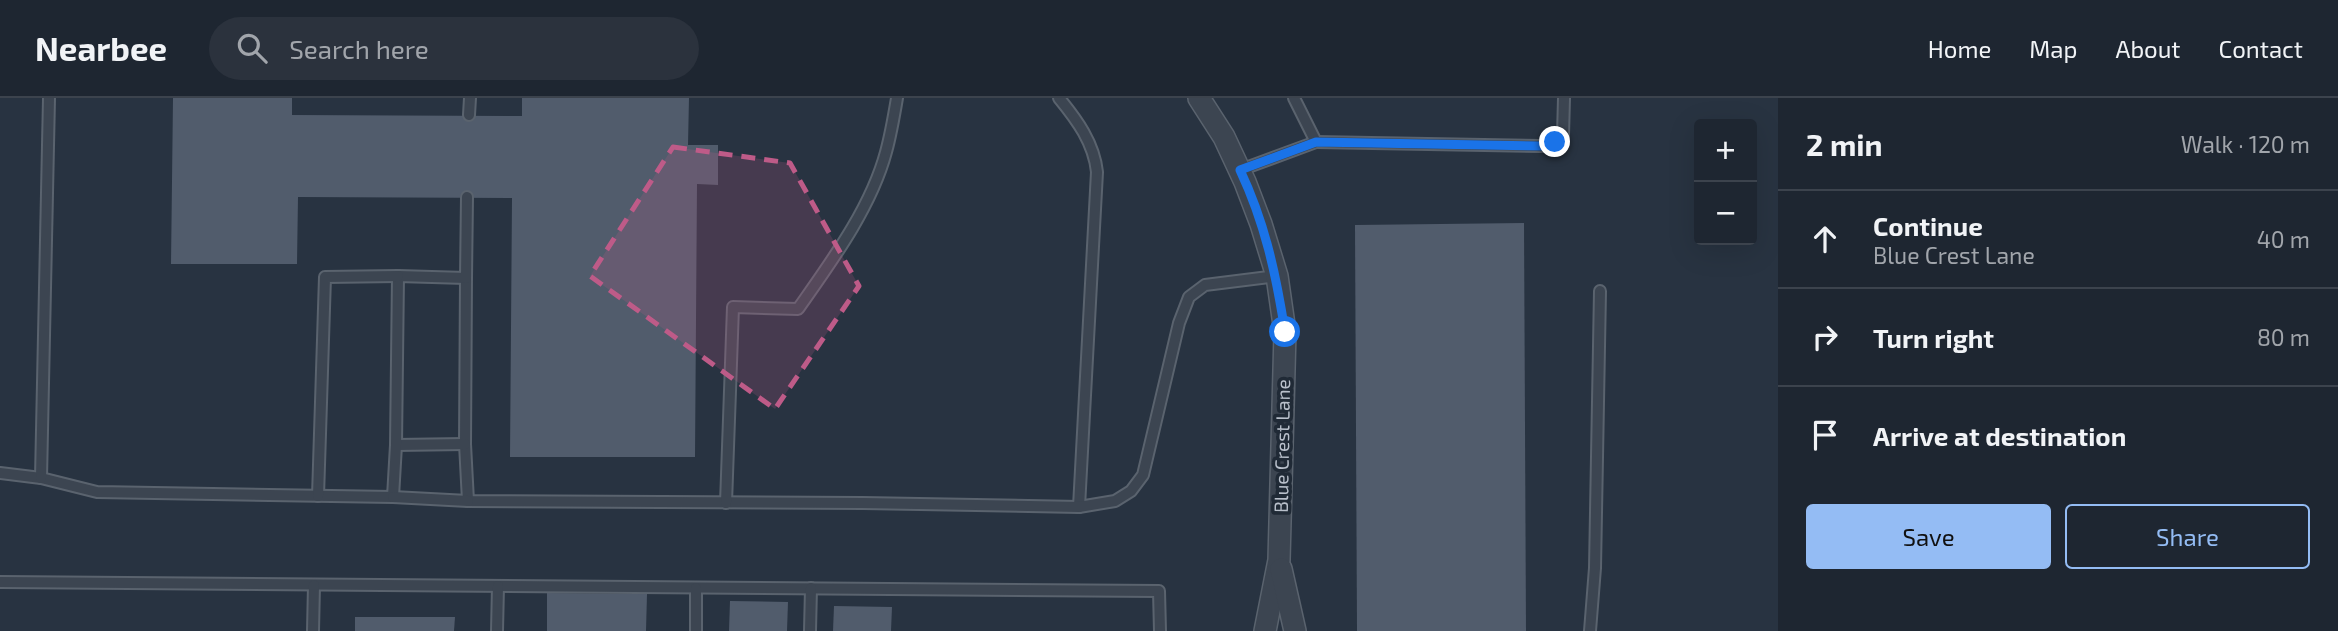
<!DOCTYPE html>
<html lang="en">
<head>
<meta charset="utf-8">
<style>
	:root { --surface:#1e2631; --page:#2b323d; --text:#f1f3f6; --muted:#a1a5ab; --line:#3c434d; --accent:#94bcf4 }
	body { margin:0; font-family:"Exo 2",sans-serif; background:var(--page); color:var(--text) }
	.controls { position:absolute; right:21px; top:21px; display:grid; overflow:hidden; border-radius:7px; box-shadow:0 7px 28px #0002 }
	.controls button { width:63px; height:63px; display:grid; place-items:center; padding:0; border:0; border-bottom:2px solid var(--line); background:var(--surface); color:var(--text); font:35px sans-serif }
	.stop { position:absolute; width:21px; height:21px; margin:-16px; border:5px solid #1a73e8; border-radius:50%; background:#fff }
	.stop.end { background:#1a73e8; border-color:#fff; box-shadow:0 2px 7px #0008 }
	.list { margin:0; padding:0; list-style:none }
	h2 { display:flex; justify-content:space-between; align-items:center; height:91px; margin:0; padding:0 28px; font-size:30px }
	h2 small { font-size:23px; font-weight:400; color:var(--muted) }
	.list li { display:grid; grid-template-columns:46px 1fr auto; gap:21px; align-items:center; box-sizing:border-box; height:98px; padding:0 28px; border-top:2px solid var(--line) }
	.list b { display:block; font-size:26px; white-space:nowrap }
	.list p { margin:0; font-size:23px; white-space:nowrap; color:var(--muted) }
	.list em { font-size:23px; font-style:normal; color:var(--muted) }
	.actions { display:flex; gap:14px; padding:21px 28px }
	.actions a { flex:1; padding:16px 0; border:2px solid var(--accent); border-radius:7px; text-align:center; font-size:24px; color:var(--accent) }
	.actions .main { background:var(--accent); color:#111 }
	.icon { flex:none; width:38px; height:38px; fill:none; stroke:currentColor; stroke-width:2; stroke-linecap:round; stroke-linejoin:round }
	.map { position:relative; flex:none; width:1778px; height:533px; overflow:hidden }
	header { display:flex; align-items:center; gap:42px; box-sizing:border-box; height:98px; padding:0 35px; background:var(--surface); border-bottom:2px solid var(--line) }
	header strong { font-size:33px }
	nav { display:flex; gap:38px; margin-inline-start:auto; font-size:24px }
	.search { width:490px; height:63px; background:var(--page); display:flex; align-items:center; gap:18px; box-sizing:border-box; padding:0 24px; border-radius:38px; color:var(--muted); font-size:26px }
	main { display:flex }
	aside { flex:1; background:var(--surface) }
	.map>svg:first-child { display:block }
	.building { fill:#515c6c }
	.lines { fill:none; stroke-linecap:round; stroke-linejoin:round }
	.lane-casing { stroke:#5a636e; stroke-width:14 }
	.street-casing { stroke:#5a636e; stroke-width:24 }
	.lane { stroke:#3c4551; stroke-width:10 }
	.street { stroke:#3c4551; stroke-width:21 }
	.route { stroke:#1a73e8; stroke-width:9 }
	.marked { fill:#be5b88; fill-opacity:0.2; stroke:#be5b88; stroke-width:5; stroke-dasharray:14 9; stroke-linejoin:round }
	.labels { text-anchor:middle; stroke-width:7; stroke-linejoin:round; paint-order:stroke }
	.street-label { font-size:19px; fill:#b9c0cb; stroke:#202a36 }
</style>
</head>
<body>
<header>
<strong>Nearbee</strong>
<div class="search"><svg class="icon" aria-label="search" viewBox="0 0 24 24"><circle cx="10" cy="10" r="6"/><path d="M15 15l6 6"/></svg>Search here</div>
<nav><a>Home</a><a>Map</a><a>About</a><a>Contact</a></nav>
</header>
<main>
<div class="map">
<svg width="1778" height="533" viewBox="0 0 1778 533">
	<rect width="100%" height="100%" fill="#283341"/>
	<g class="building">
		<path d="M173,0H292V17L522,18V0H689L688,47H718V87L697,86L695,359H510L512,100L298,99L297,166H171Z"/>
		<path d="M1524,125L1526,533H1357L1355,127Z"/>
		<path d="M547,495L647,496L646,533H547Z"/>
		<path d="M730,503L788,504L787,533H729Z"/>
		<path d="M834,508L892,509L891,533H833Z"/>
		<path d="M355,519H455L454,533H355Z"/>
	</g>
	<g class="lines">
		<defs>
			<g id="lane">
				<path d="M1059,0C1077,22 1094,45 1097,74L1079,409"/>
				<path d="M469,17L470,0"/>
				<path d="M1316,44L1541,48L1555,44L1563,37L1564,0"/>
				<path d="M1240,72L1316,44L1294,0"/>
				<path d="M466,180L465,346L468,403L863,405L1079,409L1115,403L1131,393L1143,377L1179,225L1189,199L1205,187L1277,178"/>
				<path d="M396,347L465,346"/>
				<path d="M0,375L41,380L97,394L393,399L396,347L398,178L466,180L467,99"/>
				<path d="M41,380L49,0"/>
				<path d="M318,398L325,179L398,178"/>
				<path d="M393,399L468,403"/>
				<path d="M726,405L733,209L798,211C831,164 871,110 886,54C891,36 894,18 897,0"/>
				<path d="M0,484L1159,493L1160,533"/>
				<path d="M696,490V533"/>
				<path d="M313,533L314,487"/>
				<path d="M497,533L498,488"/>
				<path d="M810,533L811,490"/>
				<path d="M1590,533L1595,470L1600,193"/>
			</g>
			<g id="street">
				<path d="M1199,0L1224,39L1245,84L1261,126L1277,178L1285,234L1279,462L1265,533"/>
				<path d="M1281,471L1295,533"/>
			</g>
		</defs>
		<use href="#lane" class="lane-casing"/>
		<use href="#street" class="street-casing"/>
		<use href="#lane" class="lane"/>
		<use href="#street" class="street"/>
	</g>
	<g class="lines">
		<path class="route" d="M1285,234C1276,176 1265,125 1240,72L1316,44L1541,48L1555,44"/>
	</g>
	<path class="marked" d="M673,49L790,65L859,188L775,311L590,178Z"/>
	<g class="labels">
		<g class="street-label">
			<text transform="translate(1282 348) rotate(-89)" y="7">Blue Crest Lane</text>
		</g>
	</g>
</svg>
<div class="controls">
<button>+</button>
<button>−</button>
</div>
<div class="stop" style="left:1285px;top:234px"></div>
<div class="stop end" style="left:1555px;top:44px"></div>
</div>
<aside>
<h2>2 min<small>Walk · 120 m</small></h2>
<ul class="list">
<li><svg class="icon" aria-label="ahead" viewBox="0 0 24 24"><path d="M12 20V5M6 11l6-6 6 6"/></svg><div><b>Continue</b><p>Blue Crest Lane</p></div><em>40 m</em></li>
<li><svg class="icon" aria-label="right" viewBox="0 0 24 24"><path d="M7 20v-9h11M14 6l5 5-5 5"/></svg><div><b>Turn right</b></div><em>80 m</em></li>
<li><svg class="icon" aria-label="arrive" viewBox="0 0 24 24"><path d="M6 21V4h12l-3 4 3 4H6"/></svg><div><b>Arrive at destination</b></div></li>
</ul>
<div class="actions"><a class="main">Save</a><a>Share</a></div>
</aside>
</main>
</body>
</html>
